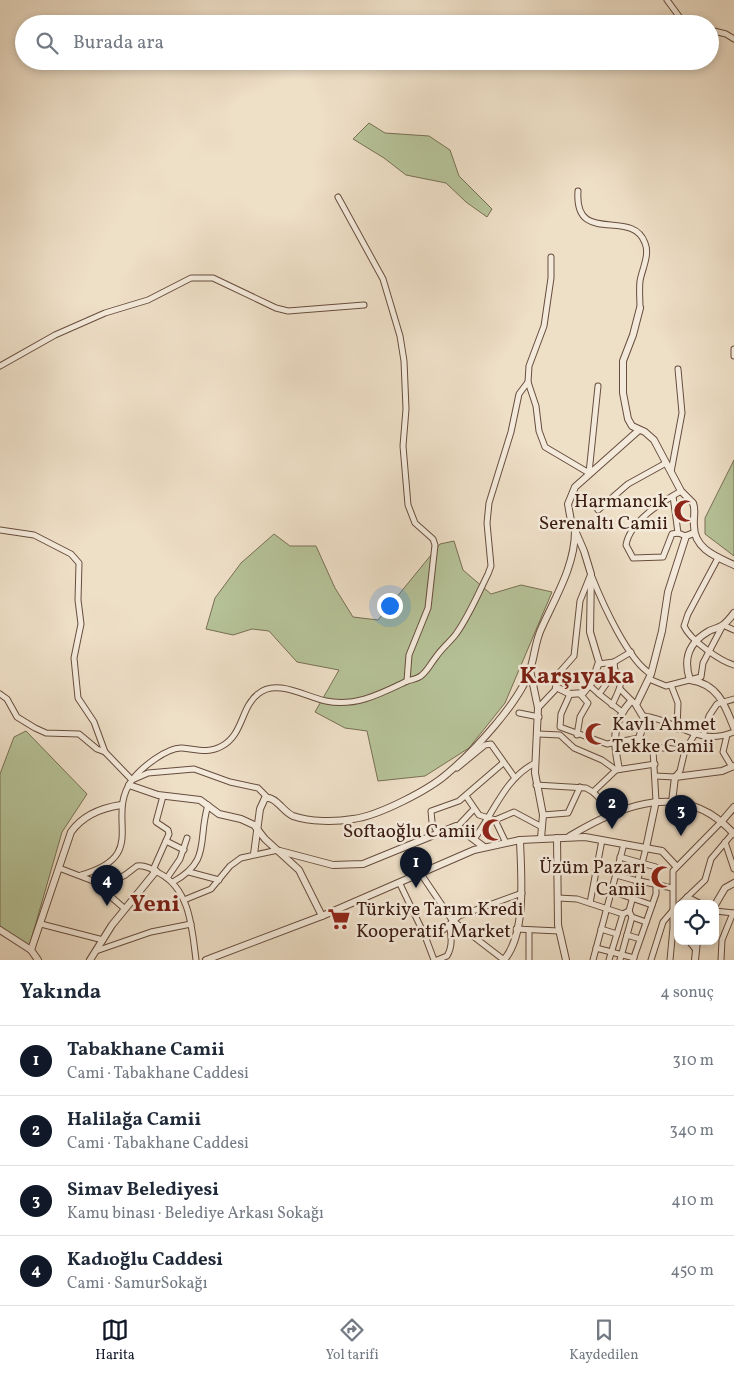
<!DOCTYPE html>
<html lang="tr">
<head>
<meta charset="utf-8">
<style>
	:root { --surface:#fff; --page:#f6f6f7; --text:#1f2937; --muted:#747a83; --line:#e0e1e3; --accent:#111827 }
	body { margin:0; font-family:Vollkorn,serif; background:var(--page); color:var(--text) }
	.controls { position:absolute; right:15px; bottom:15px; display:grid; overflow:hidden; border-radius:10px; box-shadow:0 2px 8px #0003 }
	.controls button { width:45px; height:45px; display:grid; place-items:center; padding:0; border:0; border-bottom:1px solid var(--line); background:var(--surface); color:var(--text); font:25px sans-serif }
	.you { position:absolute; left:389px; top:605px; width:18px; height:18px; margin:-12px; border:4px solid #fff; border-radius:50%; background:#1a73e8; box-shadow:0 0 0 8px #1a73e833 }
	.badge { display:grid; place-items:center; width:32px; height:32px; border-radius:50%; background:var(--accent); color:#fff; font-size:16px; font-weight:700 }
	.pin { position:absolute; translate:-50% -41px; filter:drop-shadow(0 1px 2px #0008) }
	.pin::after { content:''; position:absolute; top:26px; width:18px; height:15px; background:inherit; clip-path:polygon(0 0,100% 0,50% 100%) }
	.list { margin:0; padding:0; list-style:none }
	h2 { display:flex; justify-content:space-between; align-items:center; height:65px; margin:0; padding:0 20px; font-size:21px }
	h2 small { font-size:16px; font-weight:400; color:var(--muted) }
	.list li { display:grid; grid-template-columns:32px 1fr auto; gap:15px; align-items:center; box-sizing:border-box; height:70px; padding:0 20px; border-top:1px solid var(--line) }
	.list b { display:block; font-size:19px; white-space:nowrap }
	.list p { margin:0; font-size:16px; white-space:nowrap; color:var(--muted) }
	.list em { font-size:16px; font-style:normal; color:var(--muted) }
	.icon { flex:none; width:28px; height:28px; fill:none; stroke:currentColor; stroke-width:2; stroke-linecap:round; stroke-linejoin:round }
	.map { position:relative; flex:none; width:734px; height:960px; overflow:hidden }
	.search { position:absolute; background:var(--surface); box-shadow:0 2px 8px #0003; left:15px; right:15px; top:15px; height:55px; display:flex; align-items:center; gap:12px; box-sizing:border-box; padding:0 18px; border-radius:28px; color:var(--muted); font-size:19px }
	.sheet { height:345px; background:var(--surface) }
	nav { display:flex; justify-content:space-around; align-items:center; box-sizing:border-box; height:70px; border-top:1px solid var(--line); background:var(--surface); font-size:14px; color:var(--muted) }
	nav a { display:grid; justify-items:center; gap:2px }
	nav .on { color:var(--accent) }
	.map>svg:first-child { display:block }
	.green { fill:#b6c298; stroke:#786f54 }
	.lines { fill:none; stroke-linecap:round; stroke-linejoin:round }
	.minor-casing { stroke:#674d3e; stroke-width:7 }
	.tertiary-casing { stroke:#674d3e; stroke-width:8 }
	.minor { stroke:#f4eadb; stroke-width:5 }
	.tertiary { stroke:#f4eadb; stroke-width:6 }
	.labels { text-anchor:middle; stroke-width:5; stroke-linejoin:round; paint-order:stroke }
	.poi-label { font-size:19px; fill:#3a1c11; stroke:#f4eadb; text-anchor:end }
	.district-label { font-size:24px; font-weight:bold; fill:#7a1f14; stroke:#f4eadb }
</style>
</head>
<body>
<div class="map">
<svg width="734" height="960" viewBox="0 0 734 960">
	<rect width="100%" height="100%" fill="#eedfc7"/>
	<filter id="stains"><feTurbulence type="fractalNoise" baseFrequency=".004" numOctaves="4"/><feColorMatrix values="0 0 0 0 .2 0 0 0 0 .09 0 0 0 0 .02 0 0 0 .5 -.17"/></filter>
	<radialGradient id="worn" r=".72"><stop offset=".6" stop-color="#630" stop-opacity="0"/><stop offset="1" stop-color="#630" stop-opacity=".3"/></radialGradient>
	<g class="green">
		<path d="M369,123L385,133L429,136L450,150L459,176L492,209L487,217L466,202L446,183L406,175L384,158L353,139Z"/>
		<path d="M734,460V556L705,534V518Z"/>
		<path d="M274,534L290,546H316L335,588L353,617L378,620L440,544L454,541L463,570L491,594L521,585L552,592L505,703L469,748L425,776L378,781L367,731L345,728L315,712L339,670L297,662L269,631L252,629L233,635L206,629L215,598L241,563Z"/>
		<path d="M26,731L87,794L62,832L29,947L0,927V774L14,737Z"/>
	</g>
	<g class="lines">
		<defs>
			<g id="minor">
				<path d="M667,0L681,19L688,24"/>
				<path d="M710,30L726,34L734,39"/>
				<path d="M578,191C574,247 632,207 645,243C650,255 642,269 640,281C639,290 640,299 640,308"/>
				<path d="M338,197L383,279L400,336L404,361L406,409L403,446L408,505L415,523L433,539L435,545L428,608L409,655L407,681"/>
				<path d="M551,257V278L544,326L529,366L528,382L536,406L539,431L545,447L589,473L598,386"/>
				<path d="M734,349V356"/>
				<path d="M0,366L55,335L105,313L148,300L191,278H213L276,308L288,311L364,305"/>
				<path d="M671,472L682,413L678,369"/>
				<path d="M681,491C662,502 630,521 626,545L633,558L663,557L672,534L678,533L686,536"/>
				<path d="M673,496L678,533"/>
				<path d="M598,510L628,484L666,463"/>
				<path d="M0,530L34,535L71,554L79,563L78,600L81,624L74,658L78,698L94,722L105,752L132,780L148,773L194,769L230,782L258,788L268,798"/>
				<path d="M718,558L688,614L684,626C690,640 720,661 734,665"/>
				<path d="M592,577C602,602 628,661 651,674"/>
				<path d="M614,662L615,672L599,694L622,712"/>
				<path d="M599,664L614,662L631,652"/>
				<path d="M649,679L666,686L701,677L703,663L723,625L734,630"/>
				<path d="M671,685L678,703L677,729"/>
				<path d="M590,686L599,694"/>
				<path d="M620,689L634,703"/>
				<path d="M0,694L7,699L17,717L35,728L46,733L79,734L97,749L105,752"/>
				<path d="M570,694L561,714L560,727L607,744L639,738L653,750L656,801"/>
				<path d="M612,705C618,692 626,681 615,670"/>
				<path d="M538,708L555,690L559,673L574,656L580,601L590,576"/>
				<path d="M519,713L539,717"/>
				<path d="M644,716C677,720 697,747 734,732"/>
				<path d="M539,734L560,735L574,748L602,760L616,770"/>
				<path d="M577,735L580,717L588,703L580,694"/>
				<path d="M727,735L723,752L732,767"/>
				<path d="M703,736L709,716L717,704L734,699"/>
				<path d="M652,747L685,750"/>
				<path d="M457,768L485,745L491,744L515,778"/>
				<path d="M655,776L675,777L680,771L685,750L695,734"/>
				<path d="M536,785L586,788L593,792L613,812"/>
				<path d="M593,792L616,770L655,764"/>
				<path d="M466,796L479,815L495,820L506,843"/>
				<path d="M543,815L568,813L580,787"/>
				<path d="M495,820L514,812L542,827"/>
				<path d="M458,826L474,809"/>
				<path d="M438,834L432,822L431,811L459,801L503,763"/>
				<path d="M474,839C494,813 504,779 535,763"/>
				<path d="M166,841L184,850"/>
				<path d="M725,842L734,869"/>
				<path d="M620,857L656,867V894L633,960"/>
				<path d="M105,867C120,884 122,877 137,866C145,865 152,869 159,873C190,889 192,928 196,960"/>
				<path d="M59,868L93,881L125,909"/>
				<path d="M153,870L169,834L168,830L156,822L163,796"/>
				<path d="M189,872L219,880"/>
				<path d="M421,874L452,920L504,960"/>
				<path d="M81,875C151,855 104,819 132,780C141,768 167,747 182,748C196,749 208,754 222,746C243,735 241,707 258,694C276,678 306,697 326,701C355,707 380,694 405,682C411,679 417,680 422,675C428,670 431,663 436,657C442,648 450,642 456,634C469,616 478,594 488,574L491,566L487,523L489,503L511,432L519,394L528,382"/>
				<path d="M616,875L634,880"/>
				<path d="M167,878L180,859L187,838"/>
				<path d="M638,879L646,848"/>
				<path d="M640,881L672,888"/>
				<path d="M173,882C212,860 197,841 208,805"/>
				<path d="M400,884L425,936L434,960"/>
				<path d="M611,891L652,905"/>
				<path d="M687,897L701,904"/>
				<path d="M558,898L577,899L623,914"/>
				<path d="M184,900L211,889L230,866L241,858L278,850"/>
				<path d="M590,903L602,840"/>
				<path d="M680,904L705,880L711,859L733,833"/>
				<path d="M629,911L636,885"/>
				<path d="M715,911L734,913"/>
				<path d="M632,917L646,922"/>
				<path d="M41,924L103,940"/>
				<path d="M516,929L559,931"/>
				<path d="M601,929L617,934"/>
				<path d="M627,935L640,939"/>
				<path d="M425,936L443,930L459,916L522,893"/>
				<path d="M689,941L696,950"/>
				<path d="M596,948L634,958"/>
				<path d="M96,951L151,932L191,924"/>
				<path d="M437,960L447,956C453,946 452,936 449,925"/>
				<path d="M529,960V930"/>
				<path d="M593,960L624,844"/>
				<path d="M609,960L623,914L629,911"/>
				<path d="M620,960L632,917L629,911"/>
				<path d="M651,960L663,922L674,909"/>
				<path d="M670,960L673,928V871L722,821"/>
				<path d="M721,960L722,940L733,913"/>
			</g>
			<g id="tertiary">
				<path d="M640,308L633,335L623,361V393L628,419L632,426L645,432L654,440L681,491L693,503C696,511 693,518 694,526C694,549 717,557 734,565"/>
				<path d="M734,613C731,617 727,622 723,625C719,628 713,629 709,631C688,643 683,659 690,680C718,684 725,705 734,728"/>
				<path d="M530,670L538,708L535,773L543,815L541,838"/>
				<path d="M556,687L570,694L583,693L592,682L599,662L590,632L591,574L584,551L571,521L568,504L575,487L639,430"/>
				<path d="M639,738L645,720L636,705L651,674L662,631L668,592L686,536L694,533"/>
				<path d="M619,769C613,742 612,722 631,701"/>
				<path d="M129,785L158,795L200,800L219,814L241,819L254,825L265,839L299,870L322,916"/>
				<path d="M672,802L675,777L722,771L734,766"/>
				<path d="M722,821L734,807"/>
				<path d="M570,836C623,804 685,779 734,834"/>
				<path d="M557,838L558,925L566,960"/>
				<path d="M646,848L656,801"/>
				<path d="M280,851L333,865L363,864L456,826L484,847"/>
				<path d="M254,854L260,809L265,798C276,796 283,812 293,816C310,822 335,822 353,819C378,816 429,790 448,773C473,752 520,702 530,670C535,655 535,641 542,627C556,596 575,565 575,531"/>
				<path d="M715,905L725,888L734,883"/>
				<path d="M0,930L31,950L38,960"/>
				<path d="M31,950L71,832C83,815 101,808 121,805"/>
				<path d="M90,960L112,925L156,871"/>
				<path d="M206,960L322,916L474,850L520,840L585,837L662,851L676,866"/>
				<path d="M504,960C527,933 521,874 520,840"/>
				<path d="M695,960L697,941"/>
			</g>
		</defs>
		<use href="#minor" class="minor-casing"/>
		<use href="#tertiary" class="tertiary-casing"/>
		<use href="#minor" class="minor"/>
		<use href="#tertiary" class="tertiary"/>
	</g>
	<defs>
		<symbol id="mosque-bare" viewBox="-9 -9 18 18"><path d="M3.5-4.9A6 6 0 1 0 3.5 4.9A5 5 0 1 1 3.5-4.9Z" fill="#8f2418" stroke="#f4eadb" stroke-width="2.5" paint-order="stroke"/></symbol>
		<symbol id="supermarket-bare" viewBox="-9 -9 18 18"><path d="M-6-5.5h2.5l.6 2H6L4.5 2H-2.5L-4.4-4H-6ZM-1.5 3.2a1.3 1.3 0 1 0 .1 0ZM3 3.2a1.3 1.3 0 1 0 .1 0Z" fill="#8f2418" stroke="#f4eadb" stroke-width="2.5" paint-order="stroke"/></symbol>
	</defs>
	<g fill-rule="evenodd">
		<use href="#mosque-bare" x="669" y="495" width="32" height="32"/>
		<use href="#mosque-bare" x="580" y="718" width="32" height="32"/>
		<use href="#mosque-bare" x="477" y="814" width="32" height="32"/>
		<use href="#mosque-bare" x="646" y="861" width="32" height="32"/>
		<use href="#supermarket-bare" x="323" y="903" width="32" height="32"/>
	</g>
	<g class="labels">
		<g class="poi-label">
			<text x="668" y="507">Harmancık<tspan x="668" dy="22">Serenaltı Camii</tspan></text>
			<text x="612" y="730" text-anchor="start">Kavlı Ahmet<tspan x="612" dy="22">Tekke Camii</tspan></text>
			<text x="476" y="837">Softaoğlu Camii</text>
			<text x="646" y="873">Üzüm Pazarı<tspan x="646" dy="22">Camii</tspan></text>
			<text x="356" y="915" text-anchor="start">Türkiye Tarım Kredi<tspan x="356" dy="22">Kooperatif Market</tspan></text>
		</g>
		<g class="district-label">
			<text x="577" y="683">Karşıyaka</text>
			<text x="155" y="911">Yeni</text>
		</g>
	</g>
	<rect width="100%" height="100%" filter="url(#stains)"/>
	<rect width="100%" height="100%" fill="url(#worn)"/>
</svg>
<div class="controls">
<button><svg class="icon" aria-label="locate" viewBox="0 0 24 24"><circle cx="12" cy="12" r="6"/><path d="M12 2v4M12 18v4M2 12h4M18 12h4"/></svg></button>
</div>
<div class="you"></div>
<div class="pin badge" style="left:416px;top:888px">1</div>
<div class="pin badge" style="left:612px;top:829px">2</div>
<div class="pin badge" style="left:681px;top:836px">3</div>
<div class="pin badge" style="left:107px;top:906px">4</div>
<div class="search"><svg class="icon" aria-label="search" viewBox="0 0 24 24"><circle cx="10" cy="10" r="6"/><path d="M15 15l6 6"/></svg>Burada ara</div>
</div>
<section class="sheet">
<h2>Yakında<small>4 sonuç</small></h2>
<ul class="list">
<li><span class="badge">1</span><div><b>Tabakhane Camii</b><p>Cami · Tabakhane Caddesi</p></div><em>310 m</em></li>
<li><span class="badge">2</span><div><b>Halilağa Camii</b><p>Cami · Tabakhane Caddesi</p></div><em>340 m</em></li>
<li><span class="badge">3</span><div><b>Simav Belediyesi</b><p>Kamu binası · Belediye Arkası Sokağı</p></div><em>410 m</em></li>
<li><span class="badge">4</span><div><b>Kadıoğlu Caddesi</b><p>Cami · SamurSokağı</p></div><em>450 m</em></li>
</ul>
</section>
<nav>
<a class="on"><svg class="icon" aria-label="map" viewBox="0 0 24 24"><path d="M3 6l6-2 6 2 6-2v14l-6 2-6-2-6 2zM9 4v14M15 6v14"/></svg>Harita</a>
<a><svg class="icon" aria-label="directions" viewBox="0 0 24 24"><path d="M12 3l9 9-9 9-9-9zM9 14v-3h6M13 9l2 2-2 2"/></svg>Yol tarifi</a>
<a><svg class="icon" aria-label="saved" viewBox="0 0 24 24"><path d="M7 4h10v16l-5-4-5 4z"/></svg>Kaydedilen</a>
</nav>
</body>
</html>
